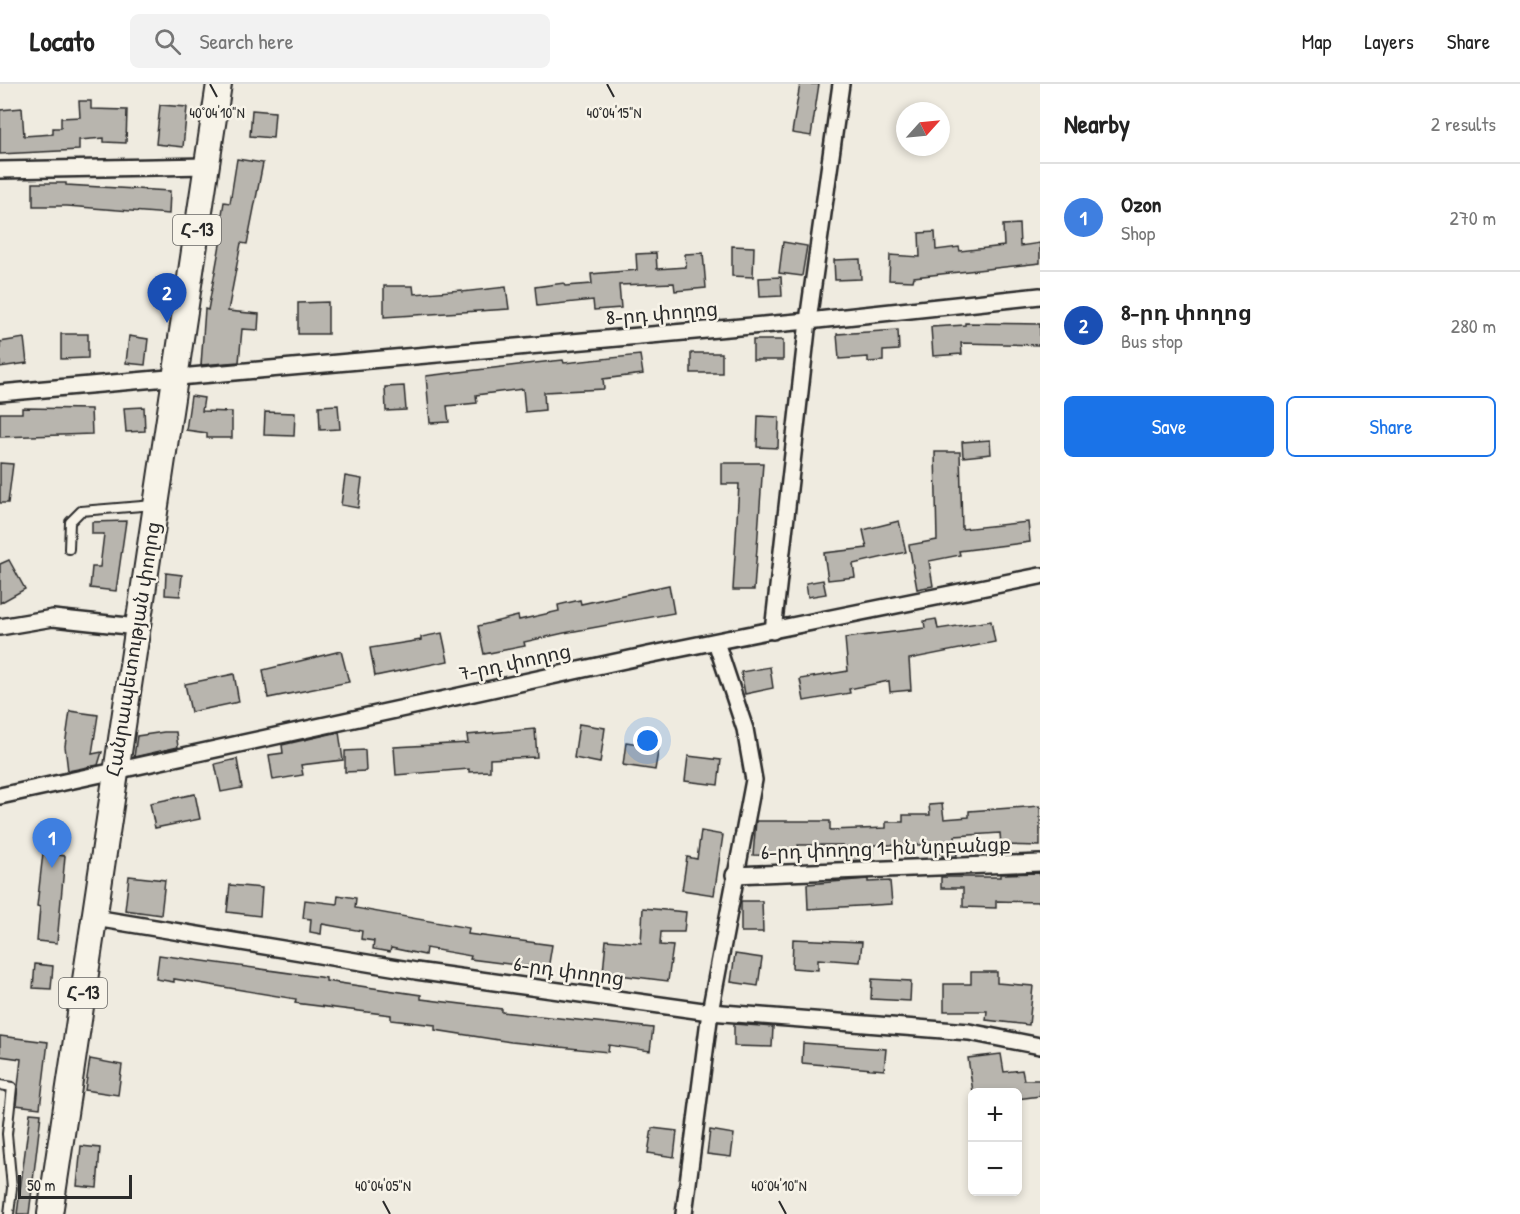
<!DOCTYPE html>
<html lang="en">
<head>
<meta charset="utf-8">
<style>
	:root { --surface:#fff; --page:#f2f2f2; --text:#222; --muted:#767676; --line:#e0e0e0; --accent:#1a73e8 }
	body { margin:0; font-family:"Patrick Hand","Noto Sans Armenian",sans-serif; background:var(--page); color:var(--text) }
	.controls { position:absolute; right:18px; bottom:18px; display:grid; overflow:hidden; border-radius:9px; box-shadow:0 3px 9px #0003 }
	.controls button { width:54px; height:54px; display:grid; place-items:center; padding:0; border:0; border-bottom:2px solid var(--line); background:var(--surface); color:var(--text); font:30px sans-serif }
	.compass { position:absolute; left:896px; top:18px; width:54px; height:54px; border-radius:50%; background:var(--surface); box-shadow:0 3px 9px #0003; rotate:63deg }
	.scale { position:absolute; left:18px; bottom:15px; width:114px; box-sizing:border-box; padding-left:6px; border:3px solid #2b2b2b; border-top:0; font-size:16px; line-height:21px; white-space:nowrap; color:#2b2b2b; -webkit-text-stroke:4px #f7f3e8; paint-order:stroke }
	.you { position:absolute; left:648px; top:657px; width:21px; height:21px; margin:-15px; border:4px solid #fff; border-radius:50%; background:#1a73e8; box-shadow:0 0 0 9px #1a73e833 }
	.badge { display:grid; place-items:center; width:39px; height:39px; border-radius:50%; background:var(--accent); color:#fff; font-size:20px; font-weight:700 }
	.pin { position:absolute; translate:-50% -50px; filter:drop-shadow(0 2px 3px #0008) }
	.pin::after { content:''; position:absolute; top:32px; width:21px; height:18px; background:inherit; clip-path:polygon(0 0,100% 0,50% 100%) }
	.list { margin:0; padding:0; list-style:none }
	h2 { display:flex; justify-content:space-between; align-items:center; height:78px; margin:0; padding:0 24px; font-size:26px }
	h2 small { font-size:20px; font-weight:400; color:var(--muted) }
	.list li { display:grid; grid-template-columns:39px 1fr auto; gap:18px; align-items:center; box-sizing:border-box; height:108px; padding:0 24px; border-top:2px solid var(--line) }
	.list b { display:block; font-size:22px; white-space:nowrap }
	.list p { margin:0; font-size:20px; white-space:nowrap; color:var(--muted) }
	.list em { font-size:20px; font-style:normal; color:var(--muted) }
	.actions { display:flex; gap:12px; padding:18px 24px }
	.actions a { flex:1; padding:14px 0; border:2px solid var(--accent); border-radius:9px; text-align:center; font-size:21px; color:var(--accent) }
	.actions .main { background:var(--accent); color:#fff }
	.icon { flex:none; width:33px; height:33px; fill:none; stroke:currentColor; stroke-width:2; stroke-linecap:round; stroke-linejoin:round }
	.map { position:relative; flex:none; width:1040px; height:1130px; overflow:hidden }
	header { display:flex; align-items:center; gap:36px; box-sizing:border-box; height:84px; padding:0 30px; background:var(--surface); border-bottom:2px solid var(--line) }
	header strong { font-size:28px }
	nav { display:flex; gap:33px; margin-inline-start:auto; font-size:21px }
	.search { width:420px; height:54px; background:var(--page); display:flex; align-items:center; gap:15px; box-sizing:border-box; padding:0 21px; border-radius:9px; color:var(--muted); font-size:22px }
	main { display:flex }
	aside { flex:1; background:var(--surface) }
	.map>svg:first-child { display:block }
	.building { fill:#b8b5ae; stroke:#2b2b2b; stroke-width:1.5 }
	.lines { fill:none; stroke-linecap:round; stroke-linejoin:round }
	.service-casing { stroke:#2b2b2b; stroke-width:12 }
	.minor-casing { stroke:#2b2b2b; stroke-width:20 }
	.primary-casing { stroke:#2b2b2b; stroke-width:28 }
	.service { stroke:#f7f3e8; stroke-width:8 }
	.minor { stroke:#f7f3e8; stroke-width:15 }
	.primary { stroke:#f7f3e8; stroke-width:24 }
	.ticks { fill:none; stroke:#2b2b2b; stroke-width:2 }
	.labels { text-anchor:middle; stroke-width:5; stroke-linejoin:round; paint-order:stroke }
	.shield { fill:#f7f3e8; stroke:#686764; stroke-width:1.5 }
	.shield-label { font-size:18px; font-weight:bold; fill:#2b2b2b }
	.street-label { font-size:20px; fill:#2b2b2b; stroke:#f7f3e8 }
	.ticks-label { font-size:15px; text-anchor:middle; fill:#2b2b2b; stroke:#f7f3e8; stroke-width:5; stroke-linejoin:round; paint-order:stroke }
</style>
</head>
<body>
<header>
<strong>Locato</strong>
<div class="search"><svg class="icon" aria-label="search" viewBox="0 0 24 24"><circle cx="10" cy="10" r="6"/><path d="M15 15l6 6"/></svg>Search here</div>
<nav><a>Map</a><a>Layers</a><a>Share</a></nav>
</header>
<main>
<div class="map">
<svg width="1040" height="1130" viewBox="0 0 1040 1130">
	<rect width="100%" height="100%" fill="#efebe0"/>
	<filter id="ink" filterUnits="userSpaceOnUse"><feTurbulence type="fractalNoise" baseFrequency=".0167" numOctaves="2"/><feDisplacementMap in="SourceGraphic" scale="12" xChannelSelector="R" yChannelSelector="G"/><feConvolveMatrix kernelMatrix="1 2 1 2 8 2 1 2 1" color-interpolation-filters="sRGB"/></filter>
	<g filter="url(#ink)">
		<g class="building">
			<path d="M800,0H819L811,52L792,49Z"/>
			<path d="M79,17H91V25L127,26L126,59L104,58V54L79,56V66L0,70V26L22,24L24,52L53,50V44H61V34L80,33Z"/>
			<path d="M160,21L187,23L183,63L156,60Z"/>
			<path d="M252,26L275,28L273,54L250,52Z"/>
			<path d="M237,75L263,79L247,160L241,159L228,227L259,230L258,246L242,245L239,278L201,281L205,225L208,226L221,155H218L224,118L230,119Z"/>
			<path d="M33,99H66V101L170,107L169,130L67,122H33Z"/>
			<path d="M1019,140L1020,162L1040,159V179L914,193L913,197L889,196L890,171L920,173L919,149L935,148L936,166L959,163L960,167L1004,162L1003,141Z"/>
			<path d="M783,158L807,162L802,192L779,189Z"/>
			<path d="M732,162L754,163L753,193L732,192Z"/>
			<path d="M656,169L657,185L686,183L685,170L703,169L706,204L675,207L674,199L619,201L621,224L594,226L593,216L537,222L535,203L564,199L565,202L592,200L591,190L637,186L636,170Z"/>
			<path d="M860,175L861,195L835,196L834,176Z"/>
			<path d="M781,193L782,212L760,213L759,194Z"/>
			<path d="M384,202H413L414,210L462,206V208L506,203L509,225L384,233Z"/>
			<path d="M328,218V250H298V219Z"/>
			<path d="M965,239L1040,240V261L961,259L962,270L933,272L931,243L965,241Z"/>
			<path d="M898,246L899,266L883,267V277L868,278V273L839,275L837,250Z"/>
			<path d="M61,250H88V274L61,275Z"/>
			<path d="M129,252L148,255L145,281L126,279Z"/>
			<path d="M24,254L27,279L0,283V258Z"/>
			<rect x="753" y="256" width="30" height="20"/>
			<rect x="691" y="269" width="31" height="20"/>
			<path d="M640,271L643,290L603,295L604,305L544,308L545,326L525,328L523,305L476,311L477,319L447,322L449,338L430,339L426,292L544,278L563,276L564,279Z"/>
			<path d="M404,302L406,326L386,327L385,303Z"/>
			<path d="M191,312L204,314L202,327L232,328V354H207V349L186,346Z"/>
			<path d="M338,321L340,345L320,346L319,322Z"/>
			<path d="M144,323L145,347L126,348L124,324Z"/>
			<path d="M22,324L91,325L92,350L0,353V329H22Z"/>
			<path d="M265,328L295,329L294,352L264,351Z"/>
			<path d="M758,332L779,333L778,364L757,363Z"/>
			<path d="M990,356L991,370L963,373L962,358Z"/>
			<path d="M935,368H960L962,445L1028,438L1030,458L959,467L960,471L929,477L933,502L917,505L909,461L937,456Z"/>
			<path d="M0,379L13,380L8,419H0Z"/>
			<path d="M722,379H763L754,506H733L739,400H722Z"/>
			<path d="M345,392L362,395L358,424L341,421Z"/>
			<path d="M126,437L116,507L90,504L92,483H100L104,450H92V438Z"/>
			<path d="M899,437L906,468L853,480L855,493L828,496L824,469L867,464L863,446Z"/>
			<path d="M9,476L25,505L0,519V480Z"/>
			<path d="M166,489L182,491L180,512L165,511Z"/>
			<path d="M823,496L826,510L808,513L806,499Z"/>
			<path d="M669,501L674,529L564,549L524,558L525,562L484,570L478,542L518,532L519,536L559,527L558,521L580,516L581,520Z"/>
			<path d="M936,535L938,545L991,537L995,558L909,575L911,606L890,608L889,597L849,605L850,609L804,617L800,595L848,587L845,554L925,544L924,537Z"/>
			<path d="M442,549L448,577L375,592L370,564L421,556V553Z"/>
			<path d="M341,567L349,598L268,614L263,586Z"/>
			<path d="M770,583L773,604L745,610L741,588Z"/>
			<path d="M234,590L239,618L191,628L185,600Z"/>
			<path d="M70,627L98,631L92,670L102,668L98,681L68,687L65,662Z"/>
			<path d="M579,640L605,644L600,679L574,674Z"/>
			<path d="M535,645L537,673L490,675V687L469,688V685L396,691L394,663L468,659L467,651Z"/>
			<path d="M164,648H176L178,663L134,673L137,652Z"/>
			<path d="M339,648L343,676L301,681L303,691L273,696L269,671L283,669L282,661Z"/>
			<path d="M626,658L659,663L655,686L623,681Z"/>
			<path d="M365,666L366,687L345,688V667Z"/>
			<path d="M688,672L721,676L718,701L685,697Z"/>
			<path d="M237,675L242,704L221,708L215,680Z"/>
			<path d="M195,710L200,735L155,744L150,719Z"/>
			<path d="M942,720L944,735L969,733V727L1040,722V762L1001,761L1000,749L955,752L957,772L942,773V769L933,770L932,761H873V771H866L867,776L845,777L842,761H798V772L753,771L756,737H830V746L886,744V738H903V731H930L929,721Z"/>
			<path d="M701,747L723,751L714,811L682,806L687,773L697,775Z"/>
			<path d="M43,769L65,772L57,859L37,857L40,823L37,822Z"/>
			<path d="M1040,789V818L996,817V824L963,823V804H941V793H1000V790Z"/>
			<path d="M129,792L165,796L161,831L125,826Z"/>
			<path d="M868,795V798L890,797L892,820L808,825L807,800Z"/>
			<path d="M230,801L262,804L260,832L227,828Z"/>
			<path d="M338,811L356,814L355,824L469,844L468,850L552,861L548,885L470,875L471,872L426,864L425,871L391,864L390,868L373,865L374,857L361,855L362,847L322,840L321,850L310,848L311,835L303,834L305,816L337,820Z"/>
			<path d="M741,817H762L763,848H741Z"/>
			<path d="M643,824L686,828L684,848H661L660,861L673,862L668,897L603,889L606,856L641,859Z"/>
			<path d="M793,855L862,858L860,878L818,875V886L792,884Z"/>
			<path d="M735,870L762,874L758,902L731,898Z"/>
			<path d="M159,871L326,894V897L421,911V915L502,925V928L653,944L650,967L609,961L608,968L511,958L435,946V941L391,936V931L295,919L296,915L174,895V898L156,895Z"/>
			<path d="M35,880L53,882L51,905L33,904Z"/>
			<path d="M971,888H997V899L1033,902L1029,941L986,936L987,927H944V900H971Z"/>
			<path d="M872,895L911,897L910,917L871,915Z"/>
			<path d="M734,940L773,943L772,963L734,962Z"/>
			<path d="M0,952L48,958L40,1024L16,1021L21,975L0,972Z"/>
			<path d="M803,959L886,965L884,986L802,979Z"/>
			<path d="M1001,970L1004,988L1022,986L1024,996H1040V1012L1017,1015V1008H973L968,974Z"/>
			<path d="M90,975L122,981L118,1011L85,1006Z"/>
			<path d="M30,1029L41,1030L29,1130H17Z"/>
			<path d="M652,1044L677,1047L674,1073L648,1069Z"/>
			<path d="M710,1046L734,1050L731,1073L707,1070Z"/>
			<path d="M81,1062L100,1064L97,1104L77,1102Z"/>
		</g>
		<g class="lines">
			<defs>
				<g id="service">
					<path d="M69,465L70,438L81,427L154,421"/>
					<path d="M0,1001L12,1003L7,1050L12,1104L9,1130"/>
				</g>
				<g id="minor">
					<path d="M0,86L207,82"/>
					<path d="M0,309L808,237L1040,212"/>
					<path d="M0,543L53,534L137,543"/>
					<path d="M773,547L808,237L841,0"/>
					<path d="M0,712L648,571L1040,492"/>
					<path d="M734,791L1040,779"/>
					<path d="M95,834L416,887L710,928L969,948L1040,962"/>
					<path d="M684,1130L710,928L754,696L745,645L716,558"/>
				</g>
				<path id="primary" d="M50,1130L219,0"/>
			</defs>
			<use href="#service" class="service-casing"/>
			<use href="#minor" class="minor-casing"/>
			<use href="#primary" class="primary-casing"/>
			<use href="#service" class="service"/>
			<use href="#minor" class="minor"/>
			<use href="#primary" class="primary"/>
		</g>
	</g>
	<path class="ticks" d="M210,0L217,13M607,0L614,13M383,1117L390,1130M779,1117L786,1130"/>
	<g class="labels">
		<g class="shield">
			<rect x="173" y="131" width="48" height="30" rx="4.5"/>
			<rect x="59" y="894" width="48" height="30" rx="4.5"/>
		</g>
		<g class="shield-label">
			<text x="197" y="152">Հ-13</text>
			<text x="83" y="915">Հ-13</text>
		</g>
		<g class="street-label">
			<text transform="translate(662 229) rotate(-5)" y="7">8-րդ փողոց</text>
			<text transform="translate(133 565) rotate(-81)" y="7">Հանրապետության փողոց</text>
			<text transform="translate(515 578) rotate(-12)" y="7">7-րդ փողոց</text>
			<text transform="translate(886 764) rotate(-2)" y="7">6-րդ փողոց 1-ին նրբանցք</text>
			<text transform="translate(569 887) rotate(8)" y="7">6-րդ փողոց</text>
		</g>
	</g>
	<g class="ticks-label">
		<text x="217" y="34">40°04'10"N</text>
		<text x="614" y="34">40°04'15"N</text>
		<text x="383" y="1107">40°04'05"N</text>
		<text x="779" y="1107">40°04'10"N</text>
	</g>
</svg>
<div class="controls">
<button>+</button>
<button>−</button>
</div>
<svg class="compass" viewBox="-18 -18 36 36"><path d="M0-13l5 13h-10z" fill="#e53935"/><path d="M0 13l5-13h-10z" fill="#767676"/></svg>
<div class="scale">50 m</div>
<div class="you"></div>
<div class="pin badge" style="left:52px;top:784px;background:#3f7fe0">1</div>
<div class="pin badge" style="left:167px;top:239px;background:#1a4fb4">2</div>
</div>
<aside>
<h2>Nearby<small>2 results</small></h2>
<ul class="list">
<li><span class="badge" style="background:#3f7fe0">1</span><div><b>Ozon</b><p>Shop</p></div><em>270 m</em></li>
<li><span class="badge" style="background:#1a4fb4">2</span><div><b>8-րդ փողոց</b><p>Bus stop</p></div><em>280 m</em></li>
</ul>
<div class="actions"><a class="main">Save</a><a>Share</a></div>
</aside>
</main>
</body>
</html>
